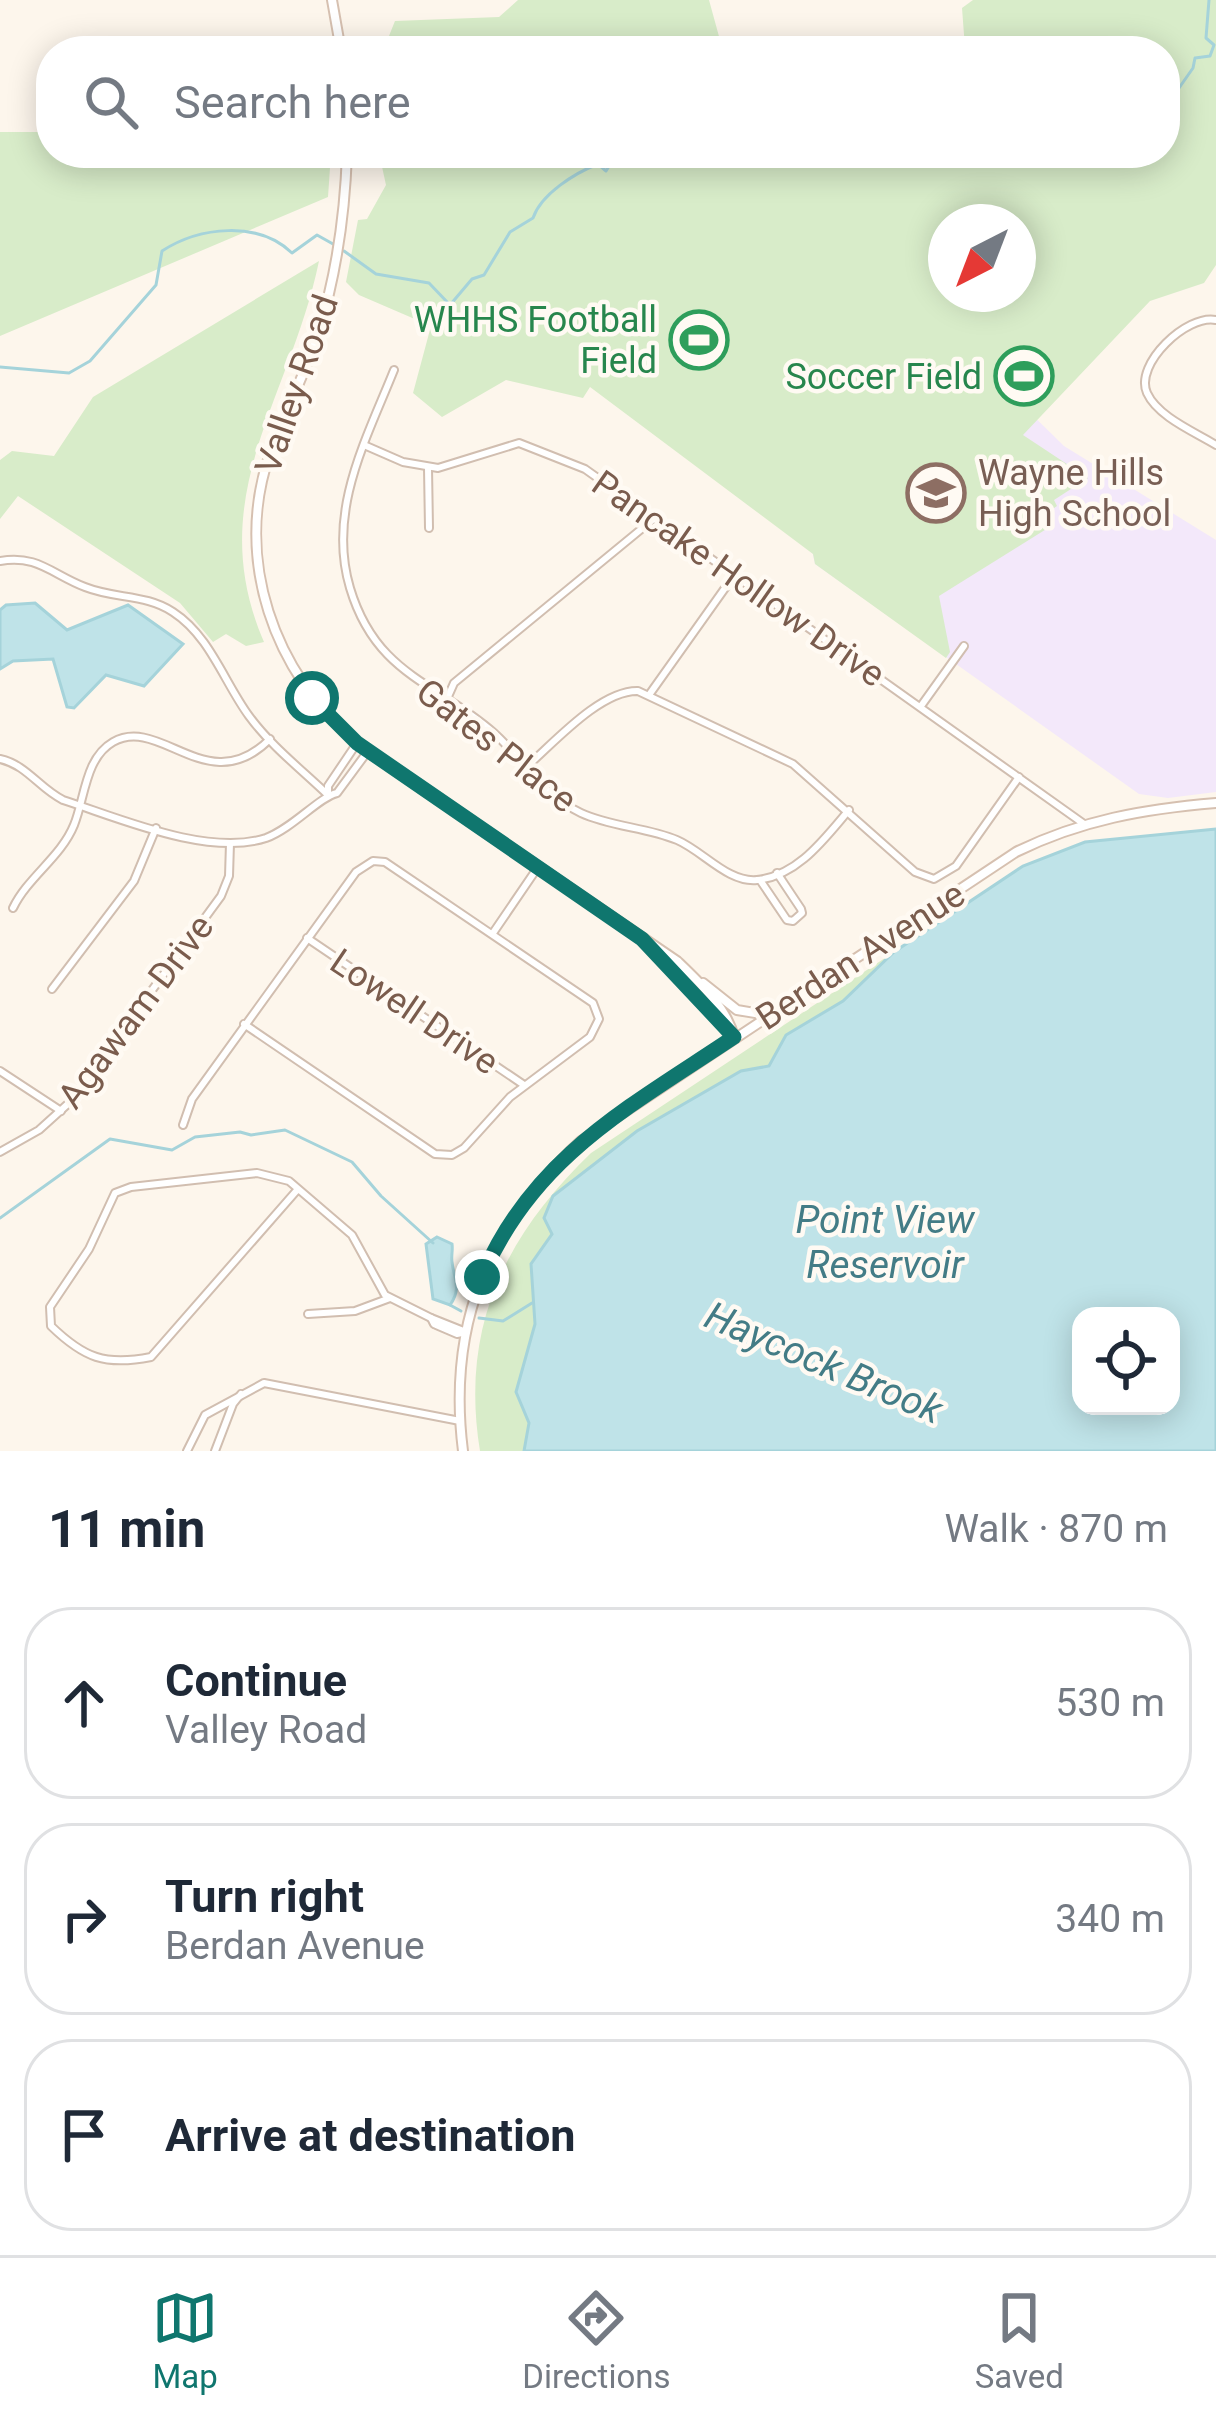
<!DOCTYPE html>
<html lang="en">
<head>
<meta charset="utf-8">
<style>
	:root { --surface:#fff; --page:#f2f2f3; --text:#1f2937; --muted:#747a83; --line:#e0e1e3; --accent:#0f766e }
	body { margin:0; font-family:Roboto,sans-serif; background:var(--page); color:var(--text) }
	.controls { position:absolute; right:36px; bottom:36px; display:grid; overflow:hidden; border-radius:24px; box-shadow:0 6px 30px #0003 }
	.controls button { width:108px; height:108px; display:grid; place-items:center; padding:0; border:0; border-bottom:3px solid var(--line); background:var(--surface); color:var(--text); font:60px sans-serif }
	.compass { position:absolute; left:928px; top:204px; width:108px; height:108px; border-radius:50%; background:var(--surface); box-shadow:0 6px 30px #0003; rotate:222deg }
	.stop { position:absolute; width:36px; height:36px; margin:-27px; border:9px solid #0f766e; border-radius:50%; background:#fff }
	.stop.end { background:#0f766e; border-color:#fff; box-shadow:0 3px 12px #0008 }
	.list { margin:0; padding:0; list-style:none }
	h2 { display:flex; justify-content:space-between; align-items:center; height:156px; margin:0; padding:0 48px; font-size:51px }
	h2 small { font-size:39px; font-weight:400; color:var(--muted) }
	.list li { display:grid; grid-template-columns:78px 1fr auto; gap:36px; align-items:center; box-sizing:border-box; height:192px; margin:0 24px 24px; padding:0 24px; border:3px solid var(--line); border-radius:48px }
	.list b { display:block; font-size:45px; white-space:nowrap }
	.list p { margin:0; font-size:39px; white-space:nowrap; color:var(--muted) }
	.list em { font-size:39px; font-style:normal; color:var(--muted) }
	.icon { flex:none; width:66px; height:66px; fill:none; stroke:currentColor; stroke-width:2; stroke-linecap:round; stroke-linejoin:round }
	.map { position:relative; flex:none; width:1216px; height:1451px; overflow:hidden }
	.search { position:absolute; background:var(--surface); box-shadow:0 6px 30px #0003; left:36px; right:36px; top:36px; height:132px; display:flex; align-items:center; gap:30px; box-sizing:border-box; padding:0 42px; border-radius:48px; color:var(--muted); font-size:45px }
	.sheet { height:804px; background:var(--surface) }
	nav { display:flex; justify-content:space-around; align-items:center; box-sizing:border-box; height:168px; border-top:3px solid var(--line); background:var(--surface); font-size:33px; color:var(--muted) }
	nav a { display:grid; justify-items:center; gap:6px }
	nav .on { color:var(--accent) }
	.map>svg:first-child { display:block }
	.education { fill:#f3e8fa }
	.green { fill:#d8ecc9; fill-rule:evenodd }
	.water { fill:#bfe3e8; stroke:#a5d3da; stroke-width:3; fill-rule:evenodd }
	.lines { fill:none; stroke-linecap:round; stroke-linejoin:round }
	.stream { stroke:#a5d3da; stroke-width:3 }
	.minor-casing { stroke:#d1beb0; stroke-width:10 }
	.secondary-casing { stroke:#d6c0b0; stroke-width:12 }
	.minor { stroke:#fff; stroke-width:6 }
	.secondary { stroke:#fff; stroke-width:8 }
	.route { stroke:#0f766e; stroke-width:15 }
	.labels { text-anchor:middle; stroke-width:9; stroke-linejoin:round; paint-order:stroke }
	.leisure-label { font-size:36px; fill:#27864d; stroke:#fffaf3; text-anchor:end }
	.street-label { font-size:36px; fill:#7a5c4d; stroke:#fffaf3 }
	.education-label { font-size:36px; fill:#785e54; stroke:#fffaf3; text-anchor:start }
	.water-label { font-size:39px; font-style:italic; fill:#437c86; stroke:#fffaf3 }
</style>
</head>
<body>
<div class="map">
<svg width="1216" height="1451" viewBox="0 0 1216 1451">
	<rect width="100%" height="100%" fill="#fdf6ec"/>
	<path class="education" d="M933,318L1064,446L1216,540V792L1168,798L1139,794L815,564L813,554L566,319Z"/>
	<g class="green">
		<path d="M518,0H709L723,51H383L395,21L499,17Z"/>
		<path d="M973,0H1216V265L1204,283L1150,301L1023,435L1088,478L1054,500L1057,506L1041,517L1048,528L939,596L950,652L946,658L815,564L813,554L590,387L583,398L506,380L442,417L413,393L431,326L359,295L346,282L358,220L367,219L386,185L379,153H1165V51H953L965,48L962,8ZM946,222H1018V294H946Z"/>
		<path d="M0,132H51V153H331L328,197L0,336Z"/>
		<path d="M319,261C291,398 201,496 264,642L246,646L226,634L213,642L180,603L18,496L0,519V460L12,451L54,456L93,397Z"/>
		<path d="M894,952L843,1001L786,1035L769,1066L741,1071L552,1233L531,1264L535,1323L516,1392L529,1423L524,1451H480C460,1328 504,1237 591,1153Z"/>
	</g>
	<g class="water">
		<path d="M35,603L67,630L128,605L183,644L144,686L106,675L74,708L67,707L53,659L13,661L0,669V610L6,605Z"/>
		<path d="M1216,829V1451H524L529,1423L516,1392L535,1324L531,1264L552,1234L544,1218L553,1196L637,1131L741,1071L769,1066L786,1035L843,1001L894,952L1023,866L1085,842ZM1171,1316V1406H1081V1316Z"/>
		<path d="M437,1237L452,1244C453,1250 451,1256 452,1262C454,1280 462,1288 450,1305L433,1299L426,1244Z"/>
	</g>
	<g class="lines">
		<g class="stream">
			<path d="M1165,108L1193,68L1195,58L1210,56L1214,45L1206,38L1209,0"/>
			<path d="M1087,153H1105"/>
			<path d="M344,251L376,274L429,283L450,305L472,279L484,275L510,232L533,218C541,194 575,173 598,164L606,171L616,155L627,153"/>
			<path d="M0,367L69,373L90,361L156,285L162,251C199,227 258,220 292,253L317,235L333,244"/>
			<path d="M0,1218L110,1139L172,1150L195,1137L240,1132L251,1135L285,1130L352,1162L381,1196L433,1243"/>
			<path d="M450,1305L461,1311"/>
			<path d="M479,1318L503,1321L532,1303"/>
		</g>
		<defs>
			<g id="minor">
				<path d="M1216,320C1187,314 1134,364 1147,393C1158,417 1195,432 1216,445"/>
				<path d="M394,370C366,440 327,511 350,588C376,675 436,682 494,733C525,761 541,794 581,813C611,827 646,827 677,840C703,851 728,883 757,880C798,876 825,838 849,810"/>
				<path d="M364,445L403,462L438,468L519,443L585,469L1084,824"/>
				<path d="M428,468L429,528"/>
				<path d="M0,561C37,554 53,575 85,587C115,599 146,594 173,612C210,636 224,682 249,716C271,746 302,770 328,795"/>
				<path d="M649,695L735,574"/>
				<path d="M446,701L454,683L656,517"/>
				<path d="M921,706L964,646"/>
				<path d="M0,759C27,765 39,788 63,800C119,818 208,857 266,838C293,828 319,797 337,793L368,751"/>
				<path d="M525,768C553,744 600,690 638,691L793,764L915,872L934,879L956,866L1019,777"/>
				<path d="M328,795V786L357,743"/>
				<path d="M760,880L787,920L793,921L802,913L801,909L777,873"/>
				<path d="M13,908C28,877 61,857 74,825C85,798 85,758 113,742C161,715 208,801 270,739"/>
				<path d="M493,933L538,867"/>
				<path d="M307,938L524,1085"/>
				<path d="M52,989L134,881L156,828"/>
				<path d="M0,1071L61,1111"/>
				<path d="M183,1125L192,1099L356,872L373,861L385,862L593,1003L599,1019L590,1037L510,1097L464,1148L452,1155L435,1154L244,1024"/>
				<path d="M0,1152L39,1130L70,1102L221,896L229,876L230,843"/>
				<path d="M298,1189L151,1357C105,1366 84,1358 51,1326L50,1307L89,1249L115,1193L131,1187L257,1173L289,1181L352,1235L385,1295L431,1318"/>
				<path d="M308,1314L355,1311L390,1298"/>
				<path d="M434,1324L431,1318L466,1332"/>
				<path d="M436,1325L457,1334L466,1332"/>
				<path d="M187,1451L205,1415L264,1383L460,1421"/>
				<path d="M215,1451L233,1404L241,1394"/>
			</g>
			<g id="secondary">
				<path d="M332,0L341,51"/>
				<path d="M347,153C345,214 336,276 318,334C305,375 284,413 270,453C233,559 274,673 357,743L677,961C699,982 727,1008 734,1037"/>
				<path d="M642,939L685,980L733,1036"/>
				<path d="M703,983L737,1010L767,1015"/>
				<path d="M463,1451C447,1324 488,1226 581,1141L1016,852C1081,820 1144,809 1216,803"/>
			</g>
		</defs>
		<use href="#minor" class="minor-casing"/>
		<use href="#secondary" class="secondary-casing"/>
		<use href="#minor" class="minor"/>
		<use href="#secondary" class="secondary"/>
	</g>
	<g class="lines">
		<path class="route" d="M312,698L357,743L642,939L734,1037C631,1106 532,1157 482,1277"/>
	</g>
	<defs>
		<symbol id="stadium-ring" viewBox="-11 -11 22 22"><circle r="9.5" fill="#fffaf3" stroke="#2e9e5b" stroke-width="1.5"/><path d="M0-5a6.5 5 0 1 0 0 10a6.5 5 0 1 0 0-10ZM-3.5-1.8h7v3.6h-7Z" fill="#2e9e5b"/></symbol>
		<symbol id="school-ring" viewBox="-11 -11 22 22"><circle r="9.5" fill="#fffaf3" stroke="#8d6e63" stroke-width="1.5"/><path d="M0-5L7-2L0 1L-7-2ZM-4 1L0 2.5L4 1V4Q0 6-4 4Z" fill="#8d6e63"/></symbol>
	</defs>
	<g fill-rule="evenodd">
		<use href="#stadium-ring" x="666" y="307" width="66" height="66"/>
		<use href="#stadium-ring" x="991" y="343" width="66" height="66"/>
		<use href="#school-ring" x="903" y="460" width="66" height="66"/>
	</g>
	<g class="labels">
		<g class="leisure-label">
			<text x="657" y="332">WHHS Football<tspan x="657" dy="41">Field</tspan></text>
			<text x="982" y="389">Soccer Field</text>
		</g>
		<g class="street-label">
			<text transform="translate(296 384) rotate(-71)" y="13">Valley Road</text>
			<text transform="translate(739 578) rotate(35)" y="13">Pancake Hollow Drive</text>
			<text transform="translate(497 745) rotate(38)" y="13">Gates Place</text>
			<text transform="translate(860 955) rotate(-33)" y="13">Berdan Avenue</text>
			<text transform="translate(135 1011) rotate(-53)" y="13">Agawam Drive</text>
			<text transform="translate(415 1011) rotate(34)" y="13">Lowell Drive</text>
		</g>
		<g class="education-label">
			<text x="978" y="485">Wayne Hills<tspan x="978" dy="41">High School</tspan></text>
		</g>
		<g class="water-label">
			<text x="885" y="1233">Point View<tspan x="885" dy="45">Reservoir</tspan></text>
			<text transform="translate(824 1362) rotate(23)" y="14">Haycock Brook</text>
		</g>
	</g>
</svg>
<div class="controls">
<button><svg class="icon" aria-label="locate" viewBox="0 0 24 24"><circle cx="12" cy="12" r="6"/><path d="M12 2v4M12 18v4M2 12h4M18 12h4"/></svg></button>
</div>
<svg class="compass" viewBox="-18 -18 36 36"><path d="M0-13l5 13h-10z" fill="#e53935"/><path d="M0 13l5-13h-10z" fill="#747a83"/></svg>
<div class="stop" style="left:312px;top:698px"></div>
<div class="stop end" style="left:482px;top:1277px"></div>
<div class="search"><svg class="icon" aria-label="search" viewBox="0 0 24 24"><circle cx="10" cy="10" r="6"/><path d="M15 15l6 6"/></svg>Search here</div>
</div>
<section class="sheet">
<h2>11 min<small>Walk · 870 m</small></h2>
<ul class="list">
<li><svg class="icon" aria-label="ahead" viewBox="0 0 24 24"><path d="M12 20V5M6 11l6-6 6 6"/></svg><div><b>Continue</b><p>Valley Road</p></div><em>530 m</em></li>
<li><svg class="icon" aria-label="right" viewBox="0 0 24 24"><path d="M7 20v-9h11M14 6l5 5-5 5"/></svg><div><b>Turn right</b><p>Berdan Avenue</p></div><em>340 m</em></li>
<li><svg class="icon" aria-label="arrive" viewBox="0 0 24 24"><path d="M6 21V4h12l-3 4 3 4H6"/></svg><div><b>Arrive at destination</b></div></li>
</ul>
</section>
<nav>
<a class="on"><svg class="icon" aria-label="map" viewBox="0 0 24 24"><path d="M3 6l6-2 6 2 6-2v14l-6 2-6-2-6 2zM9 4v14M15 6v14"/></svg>Map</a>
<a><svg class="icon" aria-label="directions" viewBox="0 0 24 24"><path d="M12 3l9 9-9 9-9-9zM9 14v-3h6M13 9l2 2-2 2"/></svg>Directions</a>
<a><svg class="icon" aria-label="saved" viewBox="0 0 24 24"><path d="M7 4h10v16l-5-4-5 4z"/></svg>Saved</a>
</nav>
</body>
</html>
